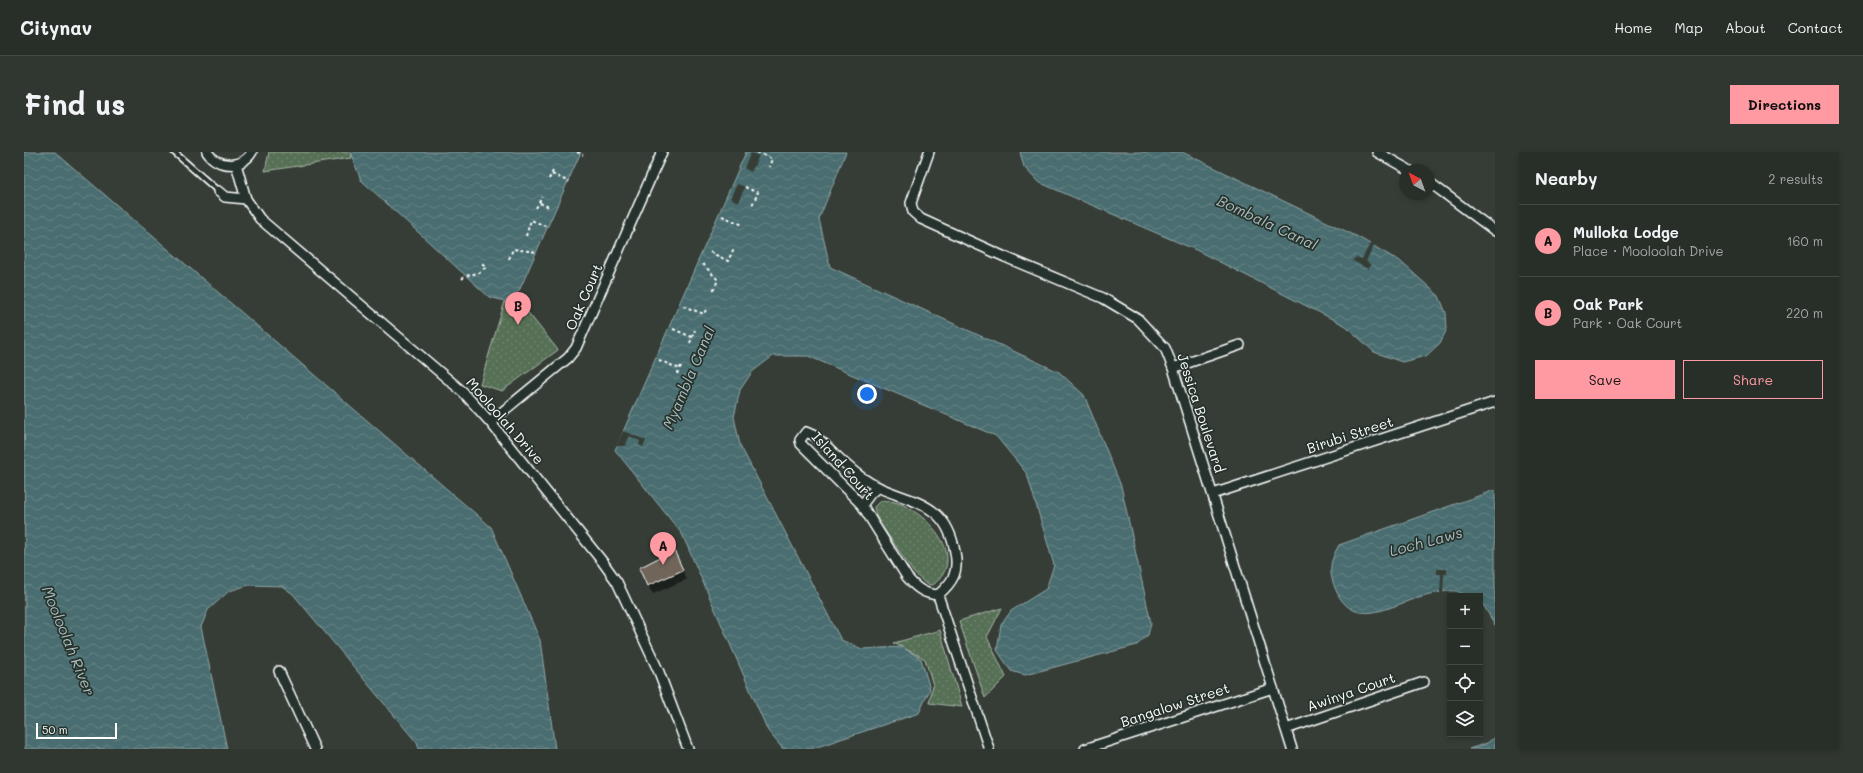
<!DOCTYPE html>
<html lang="en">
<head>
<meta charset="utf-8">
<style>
	:root { --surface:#282e28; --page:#303630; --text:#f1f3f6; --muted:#a5a8a8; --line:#444a45; --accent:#ff9aa2 }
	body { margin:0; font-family:Mali,sans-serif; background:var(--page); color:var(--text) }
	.controls { position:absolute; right:12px; bottom:12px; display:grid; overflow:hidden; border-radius:0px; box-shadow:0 2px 6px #0003 }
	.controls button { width:36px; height:36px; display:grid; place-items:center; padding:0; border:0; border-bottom:1px solid var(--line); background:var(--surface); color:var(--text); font:20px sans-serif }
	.compass { position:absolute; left:1375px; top:12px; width:36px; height:36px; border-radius:50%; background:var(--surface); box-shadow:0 2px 6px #0003; rotate:319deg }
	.scale { position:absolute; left:12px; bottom:10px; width:81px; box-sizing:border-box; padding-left:4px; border:2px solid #fff; border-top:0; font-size:11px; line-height:14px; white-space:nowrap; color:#fff; -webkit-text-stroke:3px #26332d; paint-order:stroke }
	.you { position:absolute; left:843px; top:242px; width:14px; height:14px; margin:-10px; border:3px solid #fff; border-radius:50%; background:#1a73e8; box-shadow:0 0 0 6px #1a73e833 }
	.badge { display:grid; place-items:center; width:26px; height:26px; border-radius:50%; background:var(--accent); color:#111; font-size:13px; font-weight:700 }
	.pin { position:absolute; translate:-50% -33px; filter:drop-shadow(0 1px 2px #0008) }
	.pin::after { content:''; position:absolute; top:21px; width:14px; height:12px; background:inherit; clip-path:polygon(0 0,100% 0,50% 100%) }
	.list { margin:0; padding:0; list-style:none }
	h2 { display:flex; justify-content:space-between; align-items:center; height:52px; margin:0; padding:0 16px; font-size:17px }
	h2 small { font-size:13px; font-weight:400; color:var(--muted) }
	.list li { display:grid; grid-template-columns:26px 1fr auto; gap:12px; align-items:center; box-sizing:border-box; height:72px; padding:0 16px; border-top:1px solid var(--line) }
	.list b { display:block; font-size:15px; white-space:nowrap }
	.list p { margin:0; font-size:13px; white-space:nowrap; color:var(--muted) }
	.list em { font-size:13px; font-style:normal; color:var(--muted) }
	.actions { display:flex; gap:8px; padding:12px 16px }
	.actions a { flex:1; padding:9px 0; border:1px solid var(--accent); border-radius:0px; text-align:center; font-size:14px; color:var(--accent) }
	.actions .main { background:var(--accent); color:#111 }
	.icon { flex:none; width:22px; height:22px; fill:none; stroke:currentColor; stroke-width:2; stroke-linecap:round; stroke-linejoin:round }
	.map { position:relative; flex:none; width:1471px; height:597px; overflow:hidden; border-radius:0px }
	header { display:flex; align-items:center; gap:24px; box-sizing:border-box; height:56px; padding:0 20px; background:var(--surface); border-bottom:1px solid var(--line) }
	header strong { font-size:19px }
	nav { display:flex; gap:22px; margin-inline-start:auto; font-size:14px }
	.intro { display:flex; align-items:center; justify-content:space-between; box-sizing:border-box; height:96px; padding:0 24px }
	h1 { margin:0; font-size:28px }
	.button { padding:10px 18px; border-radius:0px; background:var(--accent); color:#111; font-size:14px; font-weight:700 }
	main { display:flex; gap:24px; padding:0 24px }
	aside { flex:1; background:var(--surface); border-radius:0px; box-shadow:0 2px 6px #0003 }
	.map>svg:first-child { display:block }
	.park { fill:url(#park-dots); stroke:#aab7aa }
	.water { fill:url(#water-waves); stroke:#92a7a9 }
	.pier { fill:#353d36 }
	.shadow { fill:#0007 }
	.building { fill:#706559; stroke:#fff }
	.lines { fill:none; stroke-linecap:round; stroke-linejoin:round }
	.lane-casing { stroke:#fff; stroke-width:8 }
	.street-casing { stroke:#fff; stroke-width:12 }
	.path { stroke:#fff; stroke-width:2; stroke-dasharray:3 3; stroke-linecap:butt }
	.lane { stroke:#26332d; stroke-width:4.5 }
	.street { stroke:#26332d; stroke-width:9 }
	.labels { text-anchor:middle; stroke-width:3.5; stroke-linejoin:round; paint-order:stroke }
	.street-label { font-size:14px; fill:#fff; stroke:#26332d }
	.water-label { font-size:15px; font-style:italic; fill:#aebdbf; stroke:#26332d }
</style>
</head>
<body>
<header>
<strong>Citynav</strong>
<nav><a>Home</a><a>Map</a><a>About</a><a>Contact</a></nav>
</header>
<div class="intro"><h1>Find us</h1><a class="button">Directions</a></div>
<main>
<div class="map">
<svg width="1471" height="597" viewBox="0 0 1471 597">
	<defs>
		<pattern id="park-dots" width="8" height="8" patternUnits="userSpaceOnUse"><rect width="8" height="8" fill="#566f55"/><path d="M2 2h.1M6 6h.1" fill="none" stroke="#6f856e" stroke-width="1.8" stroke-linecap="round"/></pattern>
		<pattern id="water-waves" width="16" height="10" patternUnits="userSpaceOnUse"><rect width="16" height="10" fill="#4a6d70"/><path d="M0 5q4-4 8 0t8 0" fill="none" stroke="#658385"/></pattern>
	</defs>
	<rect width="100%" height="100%" fill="#353d36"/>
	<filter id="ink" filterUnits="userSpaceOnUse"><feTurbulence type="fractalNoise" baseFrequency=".025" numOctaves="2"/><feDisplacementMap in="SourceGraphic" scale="8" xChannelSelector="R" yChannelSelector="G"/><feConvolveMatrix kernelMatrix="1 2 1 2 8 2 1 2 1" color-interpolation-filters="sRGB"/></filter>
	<g filter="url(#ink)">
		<g class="park">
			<path d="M245,0H326L327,6L241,19Z"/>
			<path d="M490,143L534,198L478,239L456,232L481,149Z"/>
			<path d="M856,349C862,349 869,349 874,351C904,362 945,405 909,433L902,432L890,421L853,367L850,355Z"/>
			<path d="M978,456L963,485L982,525L961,546L935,469Z"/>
			<path d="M916,478L938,555L905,551L909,533L901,507L870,491Z"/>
		</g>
		<g class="water">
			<path d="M0,0H31L467,375L516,488L531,597H395L393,591L269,442L258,434L225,433L205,439L184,458L177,475L203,597H1Z"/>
			<path d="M326,0H557L495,139L481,149L465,145L337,28Z"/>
			<path d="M722,0H822L795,67L806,115L1035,220L1060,243L1097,334L1127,471L1124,483L1113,493L1001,523L987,519L973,498L977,473L987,459L1022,437L1030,413L1003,322L972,284L784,204H749L728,220L716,238L710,265L716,293L817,488L838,497L878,495L897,507L906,537L895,561L787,597H759L744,579L658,382L591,298Z"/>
			<path d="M996,0H1158L1334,85L1377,110L1415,144L1422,161L1423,177L1416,191L1402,204L1378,210L1350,200L1322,174L1172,98L1014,30L1000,15Z"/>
			<path d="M1471,338V473L1460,454L1456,452V444C1451,444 1445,445 1441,443C1438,442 1436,440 1433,439C1427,438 1418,440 1412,441C1377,445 1331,486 1311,436C1304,418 1306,409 1315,393Z"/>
			<path d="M1471,585V597H1445L1463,591Z"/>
		</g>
		<g class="pier">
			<path d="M727,1L735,4L727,20L720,16Z"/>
			<path d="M713,32L721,35L714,50L706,46Z"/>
			<path d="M1347,90L1351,92L1342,109L1347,113L1344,117L1329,109L1332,105L1338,107Z"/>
			<path d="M599,279L622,288L619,295L615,293L616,289L605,284L601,294H592Z"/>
			<path d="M1413,417H1423V422H1420L1419,442H1416L1417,422H1413Z"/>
		</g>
		<path class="shadow" d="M649,399L663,427L629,442L624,434L628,409Z"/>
		<path class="building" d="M650,398L659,418L623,434L615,416Z"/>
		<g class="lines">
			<defs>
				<path id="lane" d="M150,0L194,39"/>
				<g id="street">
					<path d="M183,0C194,16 218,17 228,0"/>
					<path d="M905,0L887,51L889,60L897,67L981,105L1079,146L1114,167L1141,196L1149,216L1268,597"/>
					<path d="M1353,0L1385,18"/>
					<path d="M212,12L222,47L236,67L439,240L466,270L578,409L593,430L635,520L664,597"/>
					<path d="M1405,30L1471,79"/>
					<path d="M194,39L201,45L222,47"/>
					<path d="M1149,216L1216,193"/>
					<path d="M466,270L544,206L552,196L638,0"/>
					<path d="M782,280L791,284C807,297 820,313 837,325C875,353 921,341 931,400C935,420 929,430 914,443C900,442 892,436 883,425L838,353L777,292L776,288Z"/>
					<path d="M1189,342L1471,250"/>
					<path d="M838,353L847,341L854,335"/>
					<path d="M914,443L965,597"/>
					<path d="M255,519L291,597"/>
					<path d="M1262,577L1400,530"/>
					<path d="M1061,597L1249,536"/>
				</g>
			</defs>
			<use href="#lane" class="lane-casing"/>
			<use href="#street" class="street-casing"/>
			<g class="path">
				<path d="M553,0L559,3"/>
				<path d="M733,0L748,7L745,15"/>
				<path d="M528,22L545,30"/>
				<path d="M525,27L530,17"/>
				<path d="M721,35L734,41L728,53"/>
				<path d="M516,51L525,55"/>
				<path d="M512,56L518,45"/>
				<path d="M698,64L719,73"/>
				<path d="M502,84L507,68L524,75"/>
				<path d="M686,100L704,109L710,96"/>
				<path d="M485,107L489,97L513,100"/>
				<path d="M679,112L694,128L689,139"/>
				<path d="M438,127L441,124L454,121L462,115L458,111"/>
				<path d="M659,154L680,162L683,155"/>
				<path d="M649,177L668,185"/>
				<path d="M666,191L671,178"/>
				<path d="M635,208L656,217"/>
				<path d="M653,222L658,212"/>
			</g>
			<use href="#lane" class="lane"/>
			<use href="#street" class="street"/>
		</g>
	</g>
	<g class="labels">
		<g class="street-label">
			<text transform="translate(560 145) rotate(-66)" y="5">Oak Court</text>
			<text transform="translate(1177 261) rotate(72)" y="5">Jessica Boulevard</text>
			<text transform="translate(481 269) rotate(49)" y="5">Mooloolah Drive</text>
			<text transform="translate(1326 283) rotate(-18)" y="5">Birubi Street</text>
			<text transform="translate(819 314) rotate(48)" y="5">Island Court</text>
			<text transform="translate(1327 540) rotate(-19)" y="5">Awinya Court</text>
			<text transform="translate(1151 553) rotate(-18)" y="5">Bangalow Street</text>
		</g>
		<g class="water-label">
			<text transform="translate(1243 71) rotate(25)" y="5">Bombala Canal</text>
			<text transform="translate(665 226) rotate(-67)" y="5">Myambla Canal</text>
			<text transform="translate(1402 390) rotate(-15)" y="5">Loch Laws</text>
			<text transform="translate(44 489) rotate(68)" y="5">Mooloolah River</text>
		</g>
	</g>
</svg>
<div class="controls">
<button>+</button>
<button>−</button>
<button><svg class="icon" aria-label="locate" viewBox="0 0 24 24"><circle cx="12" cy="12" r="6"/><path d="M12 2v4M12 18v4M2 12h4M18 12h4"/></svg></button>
<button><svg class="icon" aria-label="layers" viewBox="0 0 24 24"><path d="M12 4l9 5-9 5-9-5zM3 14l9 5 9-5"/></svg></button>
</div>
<svg class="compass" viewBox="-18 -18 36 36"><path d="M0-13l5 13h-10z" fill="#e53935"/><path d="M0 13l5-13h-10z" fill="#a5a8a8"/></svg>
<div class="scale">50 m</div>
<div class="you"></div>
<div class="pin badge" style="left:639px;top:413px">A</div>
<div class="pin badge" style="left:494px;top:173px">B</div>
</div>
<aside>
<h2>Nearby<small>2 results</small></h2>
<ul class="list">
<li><span class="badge">A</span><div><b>Mulloka Lodge</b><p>Place · Mooloolah Drive</p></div><em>160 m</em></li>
<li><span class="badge">B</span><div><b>Oak Park</b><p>Park · Oak Court</p></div><em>220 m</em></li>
</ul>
<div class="actions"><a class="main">Save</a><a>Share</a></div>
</aside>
</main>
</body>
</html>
